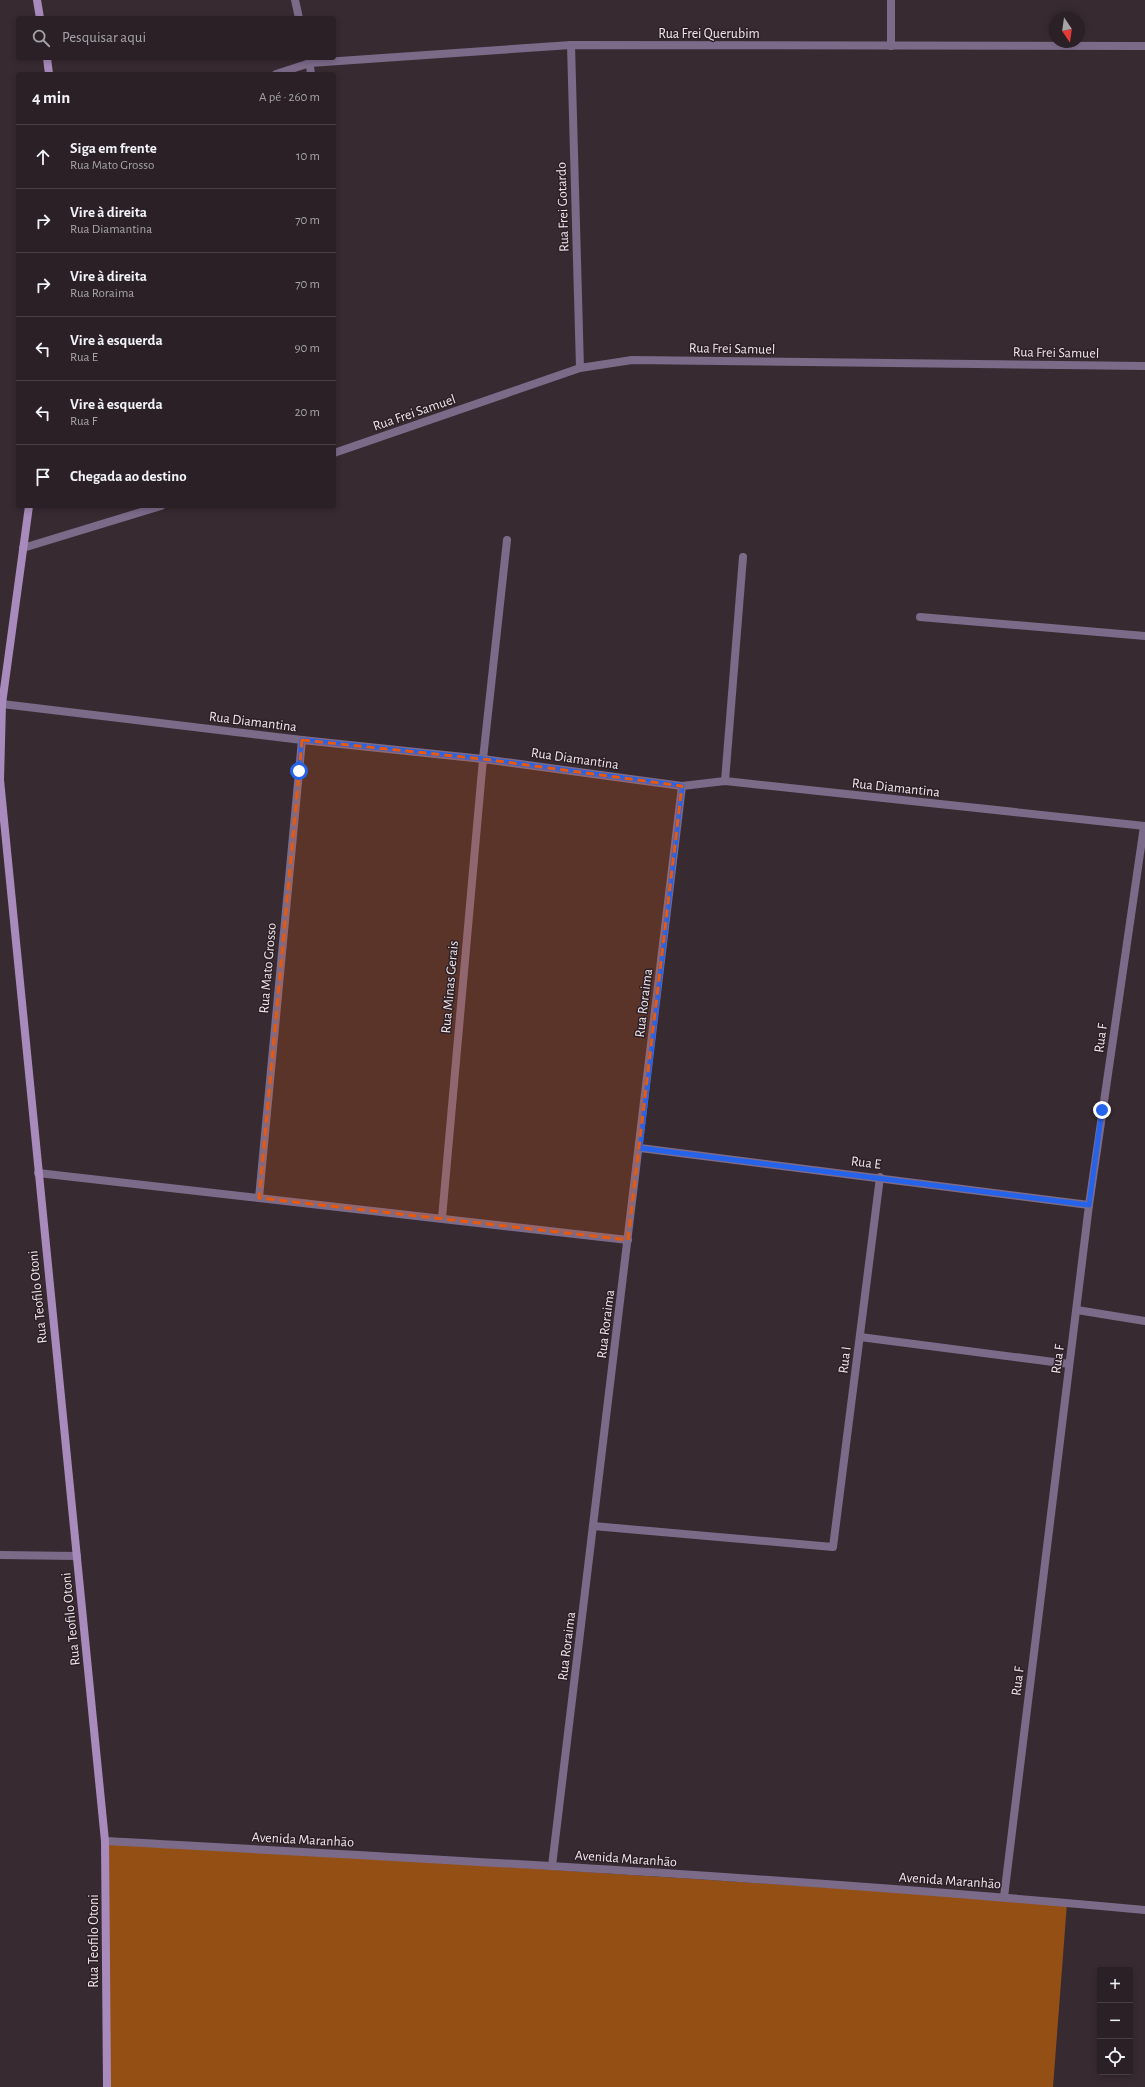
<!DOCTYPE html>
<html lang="pt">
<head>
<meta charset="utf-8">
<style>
	:root { --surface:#2a2025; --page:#32282d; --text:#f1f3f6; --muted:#a5a3a7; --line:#463e42 }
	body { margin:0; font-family:"Alegreya Sans",sans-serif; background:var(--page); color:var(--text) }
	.controls { position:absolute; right:12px; bottom:12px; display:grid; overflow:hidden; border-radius:4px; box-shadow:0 2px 6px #0003 }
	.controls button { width:36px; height:36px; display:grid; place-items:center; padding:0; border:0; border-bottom:1px solid var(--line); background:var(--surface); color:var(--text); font:20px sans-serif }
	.compass { position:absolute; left:1049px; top:12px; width:36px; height:36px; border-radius:50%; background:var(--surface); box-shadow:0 2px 6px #0003; rotate:167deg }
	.stop { position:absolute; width:12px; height:12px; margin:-9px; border:3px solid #2563eb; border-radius:50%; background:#fff }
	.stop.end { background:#2563eb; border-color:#fff; box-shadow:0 1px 4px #0008 }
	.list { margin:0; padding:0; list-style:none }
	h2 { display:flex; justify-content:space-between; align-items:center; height:52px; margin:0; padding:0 16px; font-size:17px }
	h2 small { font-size:13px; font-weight:400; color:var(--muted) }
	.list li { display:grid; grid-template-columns:26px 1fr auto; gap:12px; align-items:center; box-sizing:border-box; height:64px; padding:0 16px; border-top:1px solid var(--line) }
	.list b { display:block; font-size:15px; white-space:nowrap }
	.list p { margin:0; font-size:13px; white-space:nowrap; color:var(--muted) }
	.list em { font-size:13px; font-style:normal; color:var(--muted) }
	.icon { flex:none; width:22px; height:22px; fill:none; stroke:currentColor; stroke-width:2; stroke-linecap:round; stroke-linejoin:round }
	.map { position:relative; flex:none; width:1145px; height:2087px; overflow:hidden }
	.search { position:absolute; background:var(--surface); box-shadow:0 2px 6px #0003; left:16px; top:16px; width:320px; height:44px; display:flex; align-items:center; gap:10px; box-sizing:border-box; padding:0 14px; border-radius:4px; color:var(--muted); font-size:15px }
	.panel { position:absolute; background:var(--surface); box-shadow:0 2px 6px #0003; left:16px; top:72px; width:320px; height:436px; border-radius:4px }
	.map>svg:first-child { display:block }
	.forest { fill:#944f15 }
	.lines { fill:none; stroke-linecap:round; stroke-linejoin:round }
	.street { stroke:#7c6a89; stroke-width:8 }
	.secondary { stroke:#a88bbc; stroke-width:8 }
	.route { stroke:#2563eb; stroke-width:5 }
	.marked { fill:#e8590c; fill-opacity:0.2; stroke:#e8590c; stroke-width:3; stroke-dasharray:8 5; stroke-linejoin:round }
	.labels { text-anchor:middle; stroke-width:3; stroke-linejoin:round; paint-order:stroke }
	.street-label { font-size:14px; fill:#efe6ea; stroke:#2d2027 }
</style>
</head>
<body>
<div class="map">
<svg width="1145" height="2087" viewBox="0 0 1145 2087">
	<rect width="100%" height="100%" fill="#382a31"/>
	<path class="forest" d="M105,1841L1067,1903L1053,2087H107Z"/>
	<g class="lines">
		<g class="street">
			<path d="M295,0L299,18"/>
			<path d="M891,0V46"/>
			<path d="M571,45L580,368"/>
			<path d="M309,59L311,74"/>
			<path d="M276,74L310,63L571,45L1145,46"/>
			<path d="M334,453L580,368L632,360L1145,366"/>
			<path d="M23,548L161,506"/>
			<path d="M920,617L1145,636"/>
			<path d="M2,704L302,740L483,759L682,786L725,781L1145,826"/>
			<path d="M725,781L743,557"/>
			<path d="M640,1148L1089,1205"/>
			<path d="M38,1173L628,1240"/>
			<path d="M259,1198L302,740"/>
			<path d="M442,1218L483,759L507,540"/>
			<path d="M1077,1310L1145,1321"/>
			<path d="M860,1337L1069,1364"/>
			<path d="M593,1526L833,1547L880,1177"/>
			<path d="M0,1555L77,1556"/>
			<path d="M105,1841C452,1860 799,1878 1145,1910"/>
			<path d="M552,1866L682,786"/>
			<path d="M1004,1897L1089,1205L1144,826"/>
		</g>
		<g class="secondary">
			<path d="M37,0L40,18"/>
			<path d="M47,58L49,74"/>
			<path d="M29,506L2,704L0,780L105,1841L107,2087"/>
		</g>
	</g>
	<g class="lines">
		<path class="route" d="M299,771L302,740L483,759L682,786L640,1148L1089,1205L1102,1110"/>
	</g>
	<path class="marked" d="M302,740L483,759L682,786L628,1240L259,1198Z"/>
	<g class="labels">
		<g class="street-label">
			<text x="709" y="38">Rua Frei Querubim</text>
			<text transform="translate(562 207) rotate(-92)" y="5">Rua Frei Gotardo</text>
			<text transform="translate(732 348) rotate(1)" y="5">Rua Frei Samuel</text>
			<text transform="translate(1056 352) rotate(1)" y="5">Rua Frei Samuel</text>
			<text transform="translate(414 412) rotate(-19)" y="5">Rua Frei Samuel</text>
			<text transform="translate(253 721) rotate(7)" y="5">Rua Diamantina</text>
			<text transform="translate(575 758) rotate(8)" y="5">Rua Diamantina</text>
			<text transform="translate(896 787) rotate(6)" y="5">Rua Diamantina</text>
			<text transform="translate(267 968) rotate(-85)" y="5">Rua Mato Grosso</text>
			<text transform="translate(449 987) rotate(-85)" y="5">Rua Minas Gerais</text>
			<text transform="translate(643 1003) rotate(-83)" y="5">Rua Roraima</text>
			<text transform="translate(1100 1038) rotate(-82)" y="5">Rua F</text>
			<text transform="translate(866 1162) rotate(7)" y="5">Rua E</text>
			<text transform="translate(37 1297) rotate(-96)" y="5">Rua Teofilo Otoni</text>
			<text transform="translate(605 1324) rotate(-83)" y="5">Rua Roraima</text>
			<text transform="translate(1057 1359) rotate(-82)" y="5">Rua F</text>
			<text transform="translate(844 1360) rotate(-83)" y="5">Rua I</text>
			<text transform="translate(70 1619) rotate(-96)" y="5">Rua Teofilo Otoni</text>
			<text transform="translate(566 1646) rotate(-83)" y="5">Rua Roraima</text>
			<text transform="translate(1017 1681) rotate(-83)" y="5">Rua F</text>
			<text transform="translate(303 1839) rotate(3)" y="5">Avenida Maranhão</text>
			<text transform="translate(626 1858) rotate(4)" y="5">Avenida Maranhão</text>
			<text transform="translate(950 1880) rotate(4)" y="5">Avenida Maranhão</text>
			<text transform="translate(93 1941) rotate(-90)" y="5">Rua Teofilo Otoni</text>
		</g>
	</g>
</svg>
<div class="controls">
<button>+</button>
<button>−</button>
<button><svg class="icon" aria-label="locate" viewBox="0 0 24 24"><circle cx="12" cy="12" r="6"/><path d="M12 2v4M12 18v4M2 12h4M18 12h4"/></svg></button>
</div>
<svg class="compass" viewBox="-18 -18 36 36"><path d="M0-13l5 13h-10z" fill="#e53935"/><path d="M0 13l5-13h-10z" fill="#a5a3a7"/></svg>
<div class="stop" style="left:299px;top:771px"></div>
<div class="stop end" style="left:1102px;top:1110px"></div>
<div class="search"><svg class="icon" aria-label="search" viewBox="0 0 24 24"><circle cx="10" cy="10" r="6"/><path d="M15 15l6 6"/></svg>Pesquisar aqui</div>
<section class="panel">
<h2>4 min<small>A pé · 260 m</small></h2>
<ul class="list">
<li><svg class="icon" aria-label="ahead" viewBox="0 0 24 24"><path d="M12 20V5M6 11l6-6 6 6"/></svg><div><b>Siga em frente</b><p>Rua Mato Grosso</p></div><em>10 m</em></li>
<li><svg class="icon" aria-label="right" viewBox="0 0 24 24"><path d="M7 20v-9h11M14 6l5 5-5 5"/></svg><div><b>Vire à direita</b><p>Rua Diamantina</p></div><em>70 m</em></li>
<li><svg class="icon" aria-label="right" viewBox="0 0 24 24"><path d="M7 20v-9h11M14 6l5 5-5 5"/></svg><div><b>Vire à direita</b><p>Rua Roraima</p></div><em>70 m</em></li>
<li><svg class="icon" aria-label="left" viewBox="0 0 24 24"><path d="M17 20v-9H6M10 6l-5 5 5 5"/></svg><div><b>Vire à esquerda</b><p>Rua E</p></div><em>90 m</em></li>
<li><svg class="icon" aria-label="left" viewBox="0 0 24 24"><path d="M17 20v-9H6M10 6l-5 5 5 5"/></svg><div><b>Vire à esquerda</b><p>Rua F</p></div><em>20 m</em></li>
<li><svg class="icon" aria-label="arrive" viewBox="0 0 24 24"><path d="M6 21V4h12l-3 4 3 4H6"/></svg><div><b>Chegada ao destino</b></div></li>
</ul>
</section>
</div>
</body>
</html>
